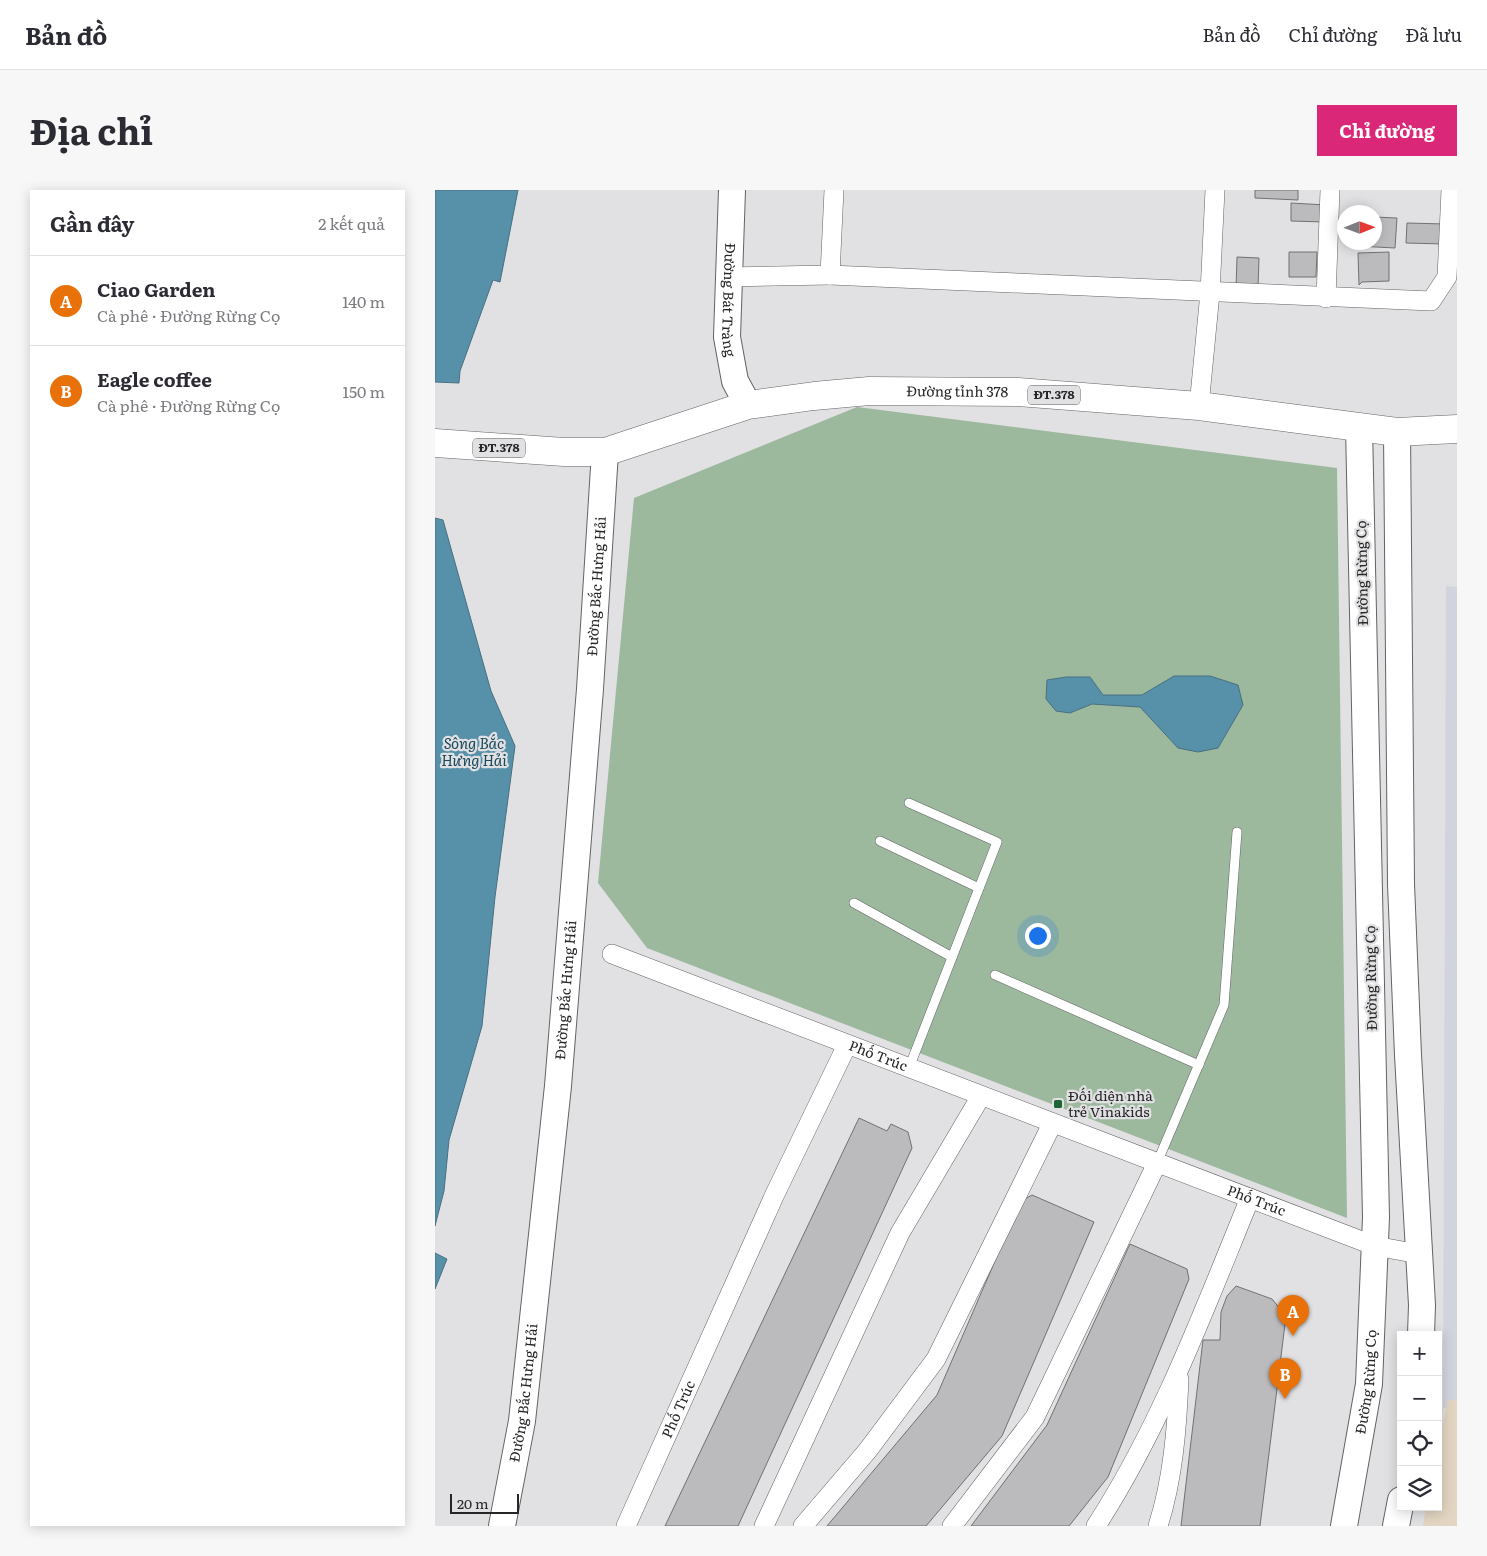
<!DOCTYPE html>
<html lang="vi">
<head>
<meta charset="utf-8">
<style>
	:root { --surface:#fff; --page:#f7f7f7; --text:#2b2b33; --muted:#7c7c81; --line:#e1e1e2; --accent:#db2777 }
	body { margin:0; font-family:Literata,serif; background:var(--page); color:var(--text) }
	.controls { position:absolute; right:15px; bottom:15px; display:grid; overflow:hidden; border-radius:0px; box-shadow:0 2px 12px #0003 }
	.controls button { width:45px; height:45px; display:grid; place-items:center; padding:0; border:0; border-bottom:1px solid var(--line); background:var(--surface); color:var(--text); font:25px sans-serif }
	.compass { position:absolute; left:902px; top:15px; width:45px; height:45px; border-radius:50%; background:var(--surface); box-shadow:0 2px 12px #0003; rotate:89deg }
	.scale { position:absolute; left:15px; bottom:12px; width:69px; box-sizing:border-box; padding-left:5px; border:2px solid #262627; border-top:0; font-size:14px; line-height:18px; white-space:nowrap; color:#262627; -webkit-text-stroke:4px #e1e1e3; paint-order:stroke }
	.you { position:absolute; left:602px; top:745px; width:18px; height:18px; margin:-12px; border:4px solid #fff; border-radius:50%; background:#1a73e8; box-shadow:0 0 0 8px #1a73e833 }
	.badge { display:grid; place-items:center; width:32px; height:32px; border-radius:50%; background:var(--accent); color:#fff; font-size:16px; font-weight:700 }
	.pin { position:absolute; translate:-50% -41px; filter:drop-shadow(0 1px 2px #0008) }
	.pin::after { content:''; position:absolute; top:26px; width:18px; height:15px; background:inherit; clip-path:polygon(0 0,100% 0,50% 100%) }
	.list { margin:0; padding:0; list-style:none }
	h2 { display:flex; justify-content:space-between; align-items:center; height:65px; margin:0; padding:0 20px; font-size:21px }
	h2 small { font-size:16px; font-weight:400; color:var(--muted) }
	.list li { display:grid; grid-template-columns:32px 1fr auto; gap:15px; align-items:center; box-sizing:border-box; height:90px; padding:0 20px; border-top:1px solid var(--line) }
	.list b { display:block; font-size:19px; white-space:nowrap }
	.list p { margin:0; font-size:16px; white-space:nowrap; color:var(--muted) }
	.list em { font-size:16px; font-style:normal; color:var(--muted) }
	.icon { flex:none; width:28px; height:28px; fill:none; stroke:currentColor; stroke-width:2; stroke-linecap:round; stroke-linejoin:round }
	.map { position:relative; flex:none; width:1022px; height:1336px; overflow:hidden; border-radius:0px }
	header { display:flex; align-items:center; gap:30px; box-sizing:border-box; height:70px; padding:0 25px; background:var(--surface); border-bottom:1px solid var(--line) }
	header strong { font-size:24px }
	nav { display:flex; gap:28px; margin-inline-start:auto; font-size:18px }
	.intro { display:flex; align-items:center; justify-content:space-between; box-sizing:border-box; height:120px; padding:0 30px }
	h1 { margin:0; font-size:35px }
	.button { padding:12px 22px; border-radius:0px; background:var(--accent); color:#fff; font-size:18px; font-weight:700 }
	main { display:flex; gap:30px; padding:0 30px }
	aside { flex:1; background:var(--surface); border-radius:0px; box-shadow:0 2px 12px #0003 }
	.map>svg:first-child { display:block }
	.built { fill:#d2d4dd }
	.education { fill:#e2d6c2 }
	.green { fill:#9cb89d }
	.water { fill:#5790a9; stroke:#487082 }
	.building { fill:#bbbbbd; stroke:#707172 }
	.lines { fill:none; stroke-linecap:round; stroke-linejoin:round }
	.lane-casing { stroke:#636365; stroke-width:10 }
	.street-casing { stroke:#636365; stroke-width:20 }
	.secondary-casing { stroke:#636365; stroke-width:28 }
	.primary-casing { stroke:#636365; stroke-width:29 }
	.lane { stroke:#fff; stroke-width:9 }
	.street { stroke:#fff; stroke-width:19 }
	.secondary { stroke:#fff; stroke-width:26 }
	.primary { stroke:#fff; stroke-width:28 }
	.poi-dot { fill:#1e6633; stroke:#e1e1e3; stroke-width:2 }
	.labels { text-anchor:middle; stroke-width:4.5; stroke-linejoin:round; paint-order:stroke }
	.shield { fill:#e1e1e3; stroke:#5e5e5f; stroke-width:1 }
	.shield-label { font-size:12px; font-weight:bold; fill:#262627 }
	.street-label { font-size:14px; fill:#262627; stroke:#e1e1e3 }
	.poi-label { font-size:14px; fill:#262627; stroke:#e1e1e3; text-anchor:start }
	.water-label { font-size:15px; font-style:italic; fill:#17475b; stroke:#e1e1e3 }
</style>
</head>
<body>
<header>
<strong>Bản đồ</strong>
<nav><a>Bản đồ</a><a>Chỉ đường</a><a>Đã lưu</a></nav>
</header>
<div class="intro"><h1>Địa chỉ</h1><a class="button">Chỉ đường</a></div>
<main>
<aside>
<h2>Gần đây<small>2 kết quả</small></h2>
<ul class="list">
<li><span class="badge" style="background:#e8710a">A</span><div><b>Ciao Garden</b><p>Cà phê · Đường Rừng Cọ</p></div><em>140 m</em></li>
<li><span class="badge" style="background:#e8710a">B</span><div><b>Eagle coffee</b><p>Cà phê · Đường Rừng Cọ</p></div><em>150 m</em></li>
</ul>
</aside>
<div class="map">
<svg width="1022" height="1336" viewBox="0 0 1022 1336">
	<rect width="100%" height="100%" fill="#e1e1e3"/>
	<path class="built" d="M1011,396L1022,397V1218H1008Z"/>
	<path class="education" d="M1013,1210H1022V1336H988L991,1317H1003V1257Z"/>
	<path class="green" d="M422,217L902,278L912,1028L212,758L163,693L199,308Z"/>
	<g class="water">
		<path d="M0,0H83L65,92L58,90L25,181L24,193L0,192Z"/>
		<path d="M0,328L8,330L56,501L80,556L60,707L47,836L14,950L9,1001L0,1036Z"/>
		<path d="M739,486H775L803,495L808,515L783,558L763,562L743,558L705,517L657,514L635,523L621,521L611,509L612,490L631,487H655L668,505H707Z"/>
		<path d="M0,1063L12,1069L0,1099Z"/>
	</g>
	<g class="building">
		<path d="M820,0H863V10L820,8Z"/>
		<path d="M856,13L891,15L890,32L856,31Z"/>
		<path d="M939,27L962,28L960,58L922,56V52H939Z"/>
		<path d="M972,33L1010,34L1009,54L971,53Z"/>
		<path d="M854,62H882L881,87H854Z"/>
		<path d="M954,62V91L927,92L924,95L923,63Z"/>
		<path d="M802,67L824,68L823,98H801Z"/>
		<path d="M424,928L452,941L456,934L473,942L477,958L303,1336H230Z"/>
		<path d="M597,1005L659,1032L567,1246L491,1336H392L502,1205L586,1011Z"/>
		<path d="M695,1054L752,1079L754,1089L673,1287L634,1336H536L612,1235Z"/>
		<path d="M801,1096L837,1109L851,1126L825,1336H746L768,1150H785L786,1122L792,1106Z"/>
	</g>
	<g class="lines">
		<defs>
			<g id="lane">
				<path d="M474,613L562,652L474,878"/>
				<path d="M445,651L544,698"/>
				<path d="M419,713L517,767"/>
				<path d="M560,785L764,875"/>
				<path d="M722,973L789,815L802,642"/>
			</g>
			<g id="street">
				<path d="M395,85L996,111L1012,87L1016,0"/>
				<path d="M294,87L395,85L399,0"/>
				<path d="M891,108L895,0"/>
				<path d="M764,216L775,103L780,0"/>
				<path id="s1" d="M177,764L940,1056L984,1064"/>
				<path id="s2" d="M191,1336L340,1004L412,855"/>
				<path d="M329,1336L465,1043L546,906"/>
				<path d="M368,1336L433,1260L501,1169L617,934"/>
				<path d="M517,1336L600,1227L722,973"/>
				<path d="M661,1336C727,1234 769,1120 815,1008"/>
				<path d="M723,1336C738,1289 742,1238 744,1189"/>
			</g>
			<g id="secondary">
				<path id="s3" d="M297,0L292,147L300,191L313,215"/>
				<path d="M962,242L966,694L973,865L987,1115L986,1145"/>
				<path id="s4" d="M67,1336L87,1231L123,896L155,499L170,262"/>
				<path id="s5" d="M909,1336L934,1194L941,1027L924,237"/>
				<path d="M961,1336L966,1310"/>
			</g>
			<g id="primary">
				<path id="s6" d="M0,253L129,262H170L313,215L379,206L434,201L583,202L764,216L962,242L1022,239"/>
			</g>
		</defs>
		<use href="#lane" class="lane-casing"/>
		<use href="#street" class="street-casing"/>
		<use href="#secondary" class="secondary-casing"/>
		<use href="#primary" class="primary-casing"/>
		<use href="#lane" class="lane"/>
		<use href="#street" class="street"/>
		<use href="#secondary" class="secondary"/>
		<use href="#primary" class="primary"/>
	</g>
	<rect class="poi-dot" x="618" y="909" width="10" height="10" rx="2.5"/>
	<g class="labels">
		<g class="shield">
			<rect x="593" y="195.5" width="52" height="19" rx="4"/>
			<rect x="38" y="248.5" width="52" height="19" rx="4"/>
		</g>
		<g class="shield-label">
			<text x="619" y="209">ĐT.378</text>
			<text x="64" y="262">ĐT.378</text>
		</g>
		<g class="street-label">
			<text dy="5" stroke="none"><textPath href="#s3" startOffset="110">Đường Bát Tràng</textPath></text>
			<text dy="5" stroke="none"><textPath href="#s6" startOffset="531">Đường tỉnh 378</textPath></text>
			<text transform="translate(927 383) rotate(-91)" y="5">Đường Rừng Cọ</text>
			<text dy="5" stroke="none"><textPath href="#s4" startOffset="945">Đường Bắc Hưng Hải</textPath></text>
			<text transform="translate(936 788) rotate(-91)" y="5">Đường Rừng Cọ</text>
			<text dy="5" stroke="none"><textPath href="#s4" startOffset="540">Đường Bắc Hưng Hải</textPath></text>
			<text dy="5" stroke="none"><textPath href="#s1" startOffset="285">Phố Trúc</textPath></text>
			<text dy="5" stroke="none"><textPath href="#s1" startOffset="690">Phố Trúc</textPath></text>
			<text dy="5" stroke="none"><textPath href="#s5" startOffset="146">Đường Rừng Cọ</textPath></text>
			<text dy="5" stroke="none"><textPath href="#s4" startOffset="135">Đường Bắc Hưng Hải</textPath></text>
			<text dy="5" stroke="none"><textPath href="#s2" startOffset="128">Phố Trúc</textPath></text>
		</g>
		<g class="poi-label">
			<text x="633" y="911">Đối diện nhà<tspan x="633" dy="16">trẻ Vinakids</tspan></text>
		</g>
		<g class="water-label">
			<text x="39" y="559">Sông Bắc<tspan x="39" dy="17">Hưng Hải</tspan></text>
		</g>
	</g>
</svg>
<div class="controls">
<button>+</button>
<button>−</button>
<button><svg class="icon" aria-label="locate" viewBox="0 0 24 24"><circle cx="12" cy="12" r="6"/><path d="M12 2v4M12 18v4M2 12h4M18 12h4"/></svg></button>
<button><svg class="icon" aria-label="layers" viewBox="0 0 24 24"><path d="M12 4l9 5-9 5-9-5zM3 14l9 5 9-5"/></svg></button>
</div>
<svg class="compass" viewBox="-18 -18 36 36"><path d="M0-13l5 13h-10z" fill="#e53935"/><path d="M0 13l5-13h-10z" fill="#7c7c81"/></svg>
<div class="scale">20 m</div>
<div class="you"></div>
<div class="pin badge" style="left:858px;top:1146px;background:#e8710a">A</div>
<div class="pin badge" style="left:850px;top:1209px;background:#e8710a">B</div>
</div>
</main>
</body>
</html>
